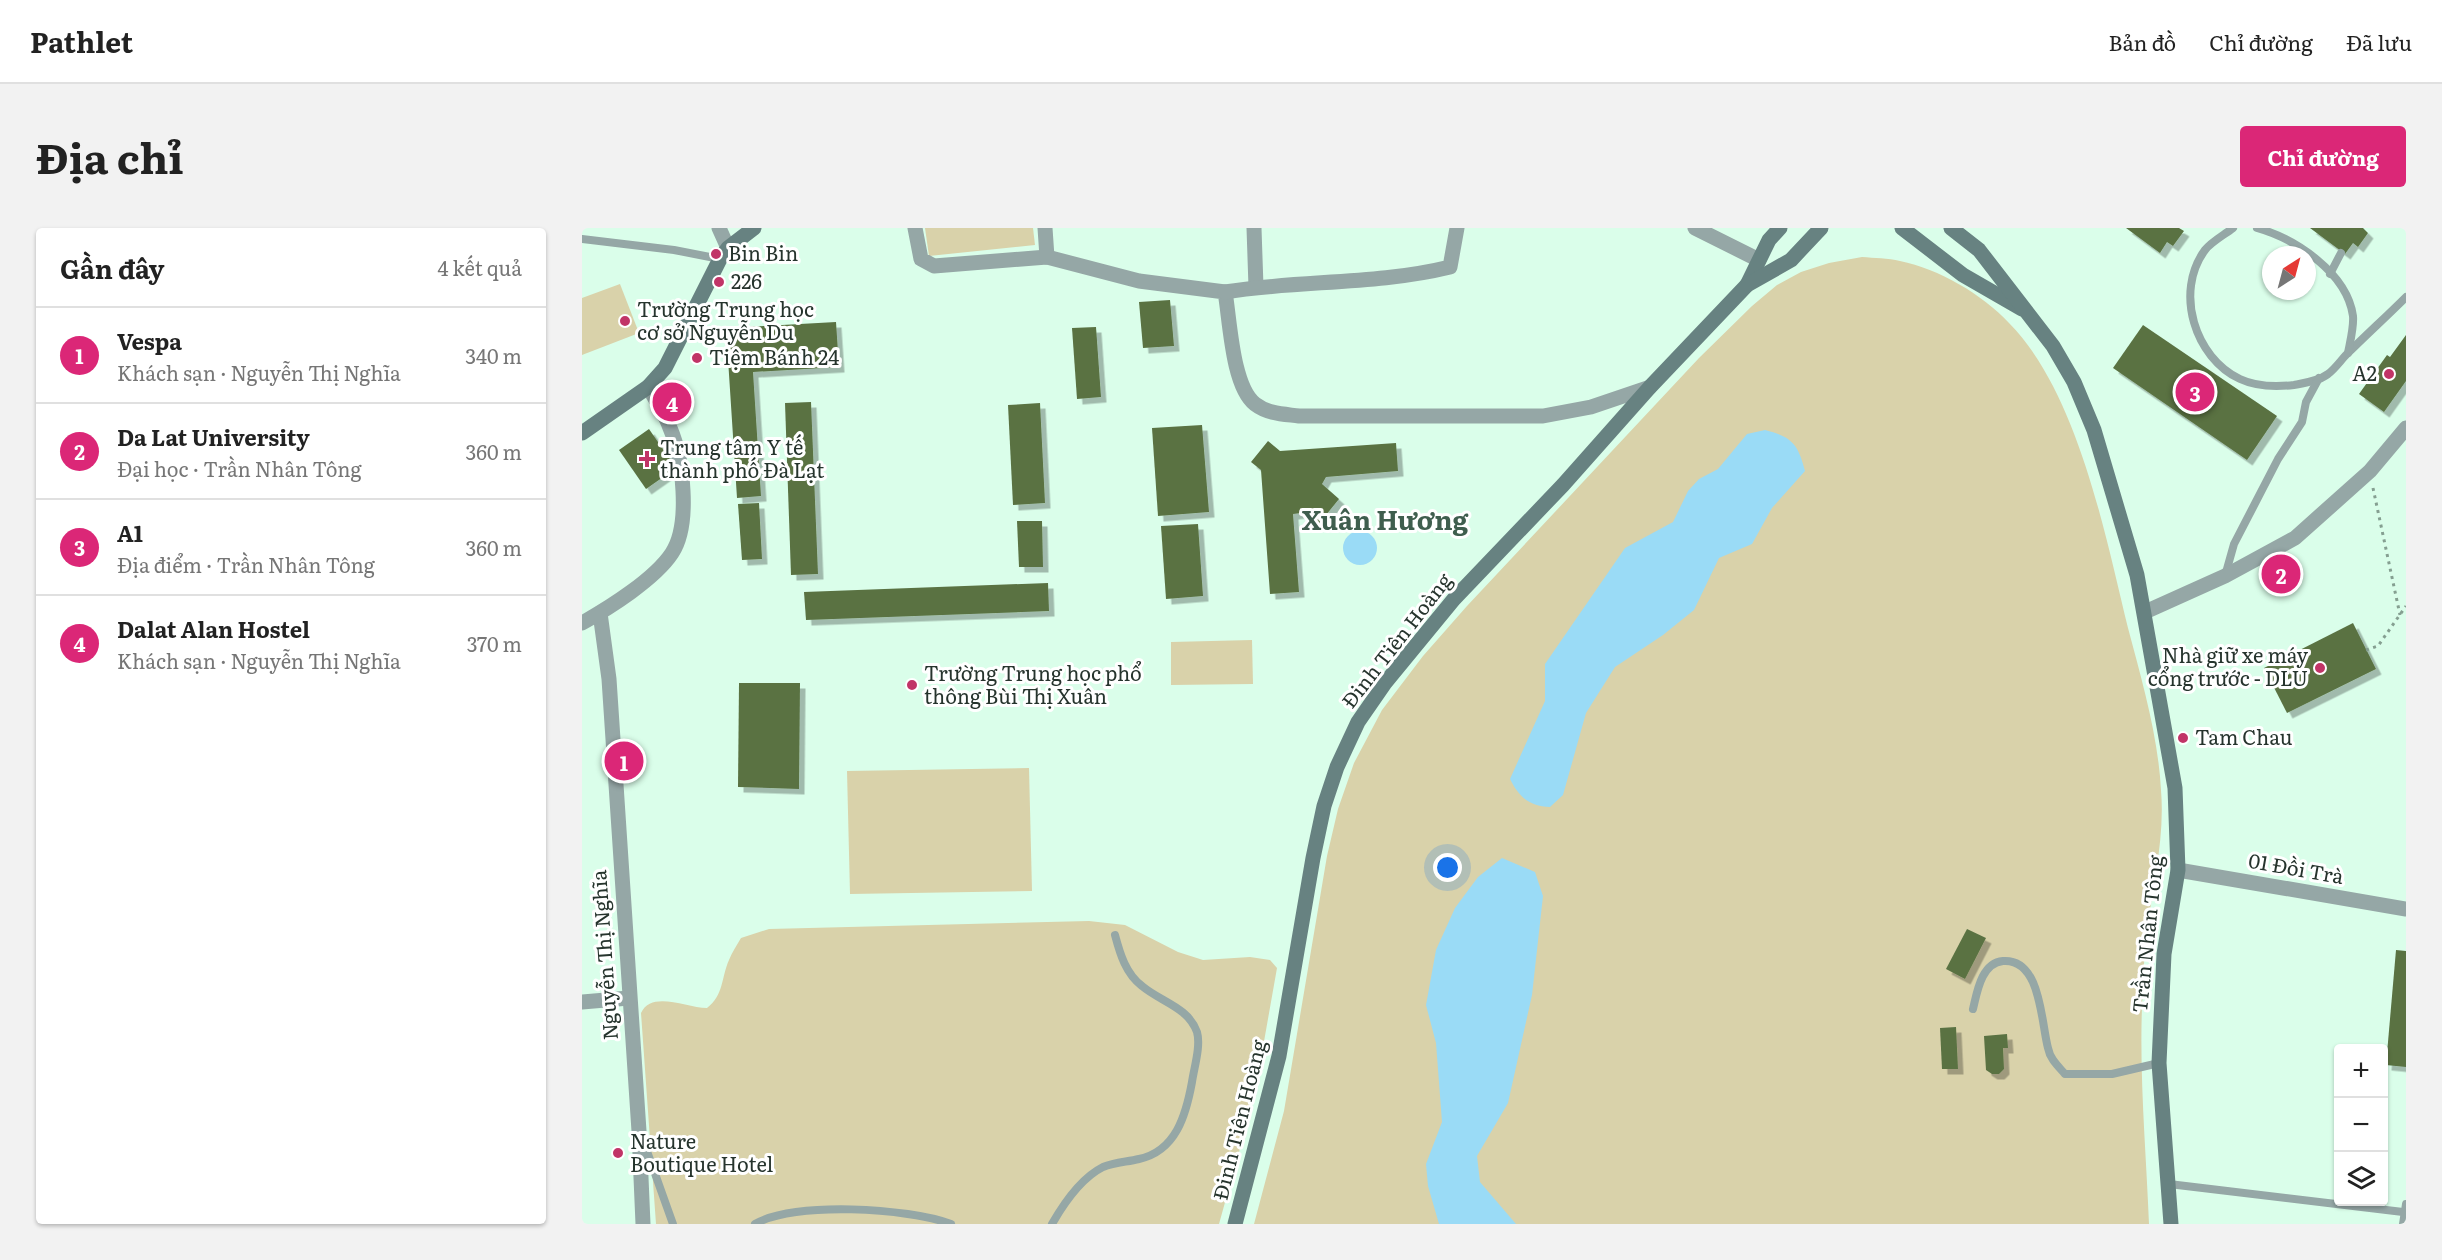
<!DOCTYPE html>
<html lang="vi">
<head>
<meta charset="utf-8">
<style>
	:root { --surface:#fff; --page:#f2f2f2; --text:#222; --muted:#767676; --line:#e0e0e0; --accent:#db2777 }
	body { margin:0; font-family:Literata,serif; background:var(--page); color:var(--text) }
	.controls { position:absolute; right:18px; bottom:18px; display:grid; overflow:hidden; border-radius:6px; box-shadow:0 2px 4px #0004 }
	.controls button { width:54px; height:54px; display:grid; place-items:center; padding:0; border:0; border-bottom:2px solid var(--line); background:var(--surface); color:var(--text); font:30px sans-serif }
	.compass { position:absolute; left:1680px; top:18px; width:54px; height:54px; border-radius:50%; background:var(--surface); box-shadow:0 2px 4px #0004; rotate:36deg }
	.you { position:absolute; left:866px; top:640px; width:21px; height:21px; margin:-15px; border:4px solid #fff; border-radius:50%; background:#1a73e8; box-shadow:0 0 0 9px #1a73e833 }
	.badge { display:grid; place-items:center; width:39px; height:39px; border-radius:50%; background:var(--accent); color:#fff; font-size:20px; font-weight:700 }
	.pin { position:absolute; translate:-50% -50%; border:3px solid #fff; box-shadow:0 2px 6px #0006 }
	.list { margin:0; padding:0; list-style:none }
	h2 { display:flex; justify-content:space-between; align-items:center; height:78px; margin:0; padding:0 24px; font-size:26px }
	h2 small { font-size:20px; font-weight:400; color:var(--muted) }
	.list li { display:grid; grid-template-columns:39px 1fr auto; gap:18px; align-items:center; box-sizing:border-box; height:96px; padding:0 24px; border-top:2px solid var(--line) }
	.list b { display:block; font-size:22px; white-space:nowrap }
	.list p { margin:0; font-size:20px; white-space:nowrap; color:var(--muted) }
	.list em { font-size:20px; font-style:normal; color:var(--muted) }
	.icon { flex:none; width:33px; height:33px; fill:none; stroke:currentColor; stroke-width:2; stroke-linecap:round; stroke-linejoin:round }
	.map { position:relative; flex:none; width:1824px; height:996px; overflow:hidden; border-radius:6px }
	header { display:flex; align-items:center; gap:36px; box-sizing:border-box; height:84px; padding:0 30px; background:var(--surface); border-bottom:2px solid var(--line) }
	header strong { font-size:28px }
	nav { display:flex; gap:33px; margin-inline-start:auto; font-size:21px }
	.intro { display:flex; align-items:center; justify-content:space-between; box-sizing:border-box; height:144px; padding:0 36px }
	h1 { margin:0; font-size:42px }
	.button { padding:15px 27px; border-radius:6px; background:var(--accent); color:#fff; font-size:21px; font-weight:700 }
	main { display:flex; gap:36px; padding:0 36px }
	aside { flex:1; background:var(--surface); border-radius:6px; box-shadow:0 2px 4px #0004 }
	.map>svg:first-child { display:block }
	.green { fill:#d9d2aa }
	.water { fill:#9adbf6 }
	.building { fill:#5a7243; filter:url(#shadow) }
	.lines { fill:none; stroke-linecap:round; stroke-linejoin:round }
	.path { stroke:#859f91; stroke-width:3; stroke-dasharray:3 4.5; stroke-linecap:butt }
	.lane { stroke:#95a7a6; stroke-width:8 }
	.street { stroke:#95a7a6; stroke-width:15 }
	.secondary { stroke:#678281; stroke-width:15 }
	.poi-dot { fill:#c13467; stroke:#fff; stroke-width:2 }
	.labels { text-anchor:middle; stroke-width:6; stroke-linejoin:round; paint-order:stroke }
	.poi-label { font-size:20px; fill:#26342d; stroke:#fff; text-anchor:start }
	.street-label { font-size:20px; fill:#26342d; stroke:#fff }
	.district-label { font-size:26px; font-weight:bold; fill:#3f5e4e; stroke:#fff }
</style>
</head>
<body>
<header>
<strong>Pathlet</strong>
<nav><a>Bản đồ</a><a>Chỉ đường</a><a>Đã lưu</a></nav>
</header>
<div class="intro"><h1>Địa chỉ</h1><a class="button">Chỉ đường</a></div>
<main>
<aside>
<h2>Gần đây<small>4 kết quả</small></h2>
<ul class="list">
<li><span class="badge">1</span><div><b>Vespa</b><p>Khách sạn · Nguyễn Thị Nghĩa</p></div><em>340 m</em></li>
<li><span class="badge">2</span><div><b>Da Lat University</b><p>Đại học · Trần Nhân Tông</p></div><em>360 m</em></li>
<li><span class="badge">3</span><div><b>A1</b><p>Địa điểm · Trần Nhân Tông</p></div><em>360 m</em></li>
<li><span class="badge">4</span><div><b>Dalat Alan Hostel</b><p>Khách sạn · Nguyễn Thị Nghĩa</p></div><em>370 m</em></li>
</ul>
</aside>
<div class="map">
<svg width="1824" height="996" viewBox="0 0 1824 996">
	<defs>
		<filter id="shadow"><feDropShadow dx="5.5" dy="5.5" stdDeviation="0" flood-color="#0004"/></filter>
	</defs>
	<rect width="100%" height="100%" fill="#dafeea"/>
	<g class="green">
		<path d="M343,0H451L453,17L347,28Z"/>
		<path d="M1280,29C1292,30 1306,30 1318,33C1357,41 1400,66 1427,95C1496,165 1523,306 1546,400C1560,453 1576,507 1579,562C1583,610 1571,656 1565,704C1562,722 1562,741 1561,759C1556,837 1564,918 1567,996H672L702,883L745,628L756,581L772,535L800,482L841,428L885,378L1117,130L1170,78L1195,57L1219,44L1247,35Z"/>
		<path d="M38,56L57,105L0,127V70Z"/>
		<path d="M670,412L671,456L589,457V414Z"/>
		<path d="M447,540L450,663L268,666L265,543Z"/>
		<path d="M507,693L543,697L596,724L621,732L668,729L688,732L695,740L672,870L637,996H74L59,785C70,762 104,780 125,780C142,767 139,750 147,732C150,724 155,717 159,710L187,701Z"/>
	</g>
	<g class="water">
		<path d="M1183,202C1210,209 1216,216 1223,243L1190,280L1170,316L1137,330L1112,382L1081,407L1033,439L1004,485L981,567L968,579C947,578 937,569 928,551L963,473V436L1043,320L1091,294L1106,263L1117,251L1136,241L1165,206Z"/>
		<circle cx="778" cy="320" r="17"/>
		<path d="M920,630L953,644L961,668L950,767L926,875L895,928L898,954L934,996H857L846,958L844,936L860,894L854,815L844,777L854,722L873,680L896,649Z"/>
	</g>
	<g class="building">
		<path d="M1544,0H1597L1602,3L1591,18L1585,14L1578,25Z"/>
		<path d="M1728,0H1781L1786,5L1776,19L1771,15L1763,26Z"/>
		<path d="M588,72L592,118L561,120L557,74Z"/>
		<path d="M254,94L257,139L171,144L179,268L155,270L144,100Z"/>
		<path d="M1561,97L1695,188L1665,232L1531,140Z"/>
		<path d="M514,99L519,169L495,171L490,100Z"/>
		<path d="M1824,107V153L1802,184L1777,166L1805,127L1808,129Z"/>
		<path d="M229,174L236,346L209,347L203,175Z"/>
		<path d="M458,175L463,275L431,277L426,177Z"/>
		<path d="M620,197L627,284L576,288L570,200Z"/>
		<path d="M67,201L94,240L64,261L37,222Z"/>
		<path d="M686,213L698,223L814,215L816,243L744,249L740,256L757,271L735,298L719,285L711,286L717,364L688,366L679,242L669,234Z"/>
		<path d="M177,275L180,331L160,332L156,276Z"/>
		<path d="M435,293H460L461,339H437Z"/>
		<path d="M616,296L621,368L584,371L579,298Z"/>
		<path d="M466,355L467,383L224,392L222,364Z"/>
		<path d="M1771,395L1794,441L1705,485L1682,440Z"/>
		<path d="M157,455H218L217,561L156,559Z"/>
		<path d="M1385,701L1404,710L1383,751L1364,741Z"/>
		<path d="M1814,722L1824,723V839L1804,837Z"/>
		<path d="M1374,799L1376,841H1360L1358,800Z"/>
		<path d="M1425,806L1426,820H1421L1422,841L1417,846H1410L1404,842L1402,808Z"/>
	</g>
	<g class="lines">
		<g class="path">
			<path d="M1791,260L1818,387"/>
			<path d="M1784,422L1796,418L1824,378"/>
		</g>
		<g class="lane">
			<path d="M1651,0C1642,7 1629,14 1623,22C1592,64 1613,130 1658,151C1675,159 1694,159 1712,157C1723,155 1737,153 1746,146C1753,141 1759,132 1765,126C1784,107 1805,88 1824,69"/>
			<path d="M1675,0C1714,11 1765,45 1771,88C1772,99 1768,114 1766,125"/>
			<path d="M0,11L92,22L138,31"/>
			<path d="M1748,46L1759,25"/>
			<path d="M1643,348L1652,316L1696,231L1720,194L1724,174L1737,150"/>
			<path d="M1391,781C1395,765 1399,735 1421,733C1459,730 1459,794 1466,820C1468,831 1476,838 1483,846H1530L1577,835"/>
			<path d="M61,912L91,996"/>
			<path d="M1587,956L1821,984"/>
			<path d="M173,996C212,973 326,980 369,996"/>
			<path d="M470,996C482,975 499,950 521,939C533,934 545,934 557,931C594,923 604,887 610,854C612,840 619,818 615,804C606,779 579,774 560,758C544,746 538,726 533,707"/>
			<path d="M1821,996L1824,976"/>
		</g>
		<g class="street">
			<path d="M137,0L146,20"/>
			<path d="M333,0L339,31L352,38L465,29L557,53L643,64C648,92 650,158 673,176C686,186 702,186 717,188H961L1009,179L1068,159"/>
			<path d="M463,0L465,29"/>
			<path d="M672,0L674,59"/>
			<path d="M1113,0L1177,32"/>
			<path d="M643,64C717,52 795,57 868,39L875,0"/>
			<path d="M1563,384L1643,348L1713,310L1788,243L1824,200"/>
			<path d="M18,385L27,451L57,903L61,996"/>
			<path d="M0,395C27,380 73,351 90,325C109,296 101,230 88,200C83,186 74,172 66,159"/>
			<path d="M1596,642L1824,681"/>
			<path d="M0,774L47,770"/>
		</g>
		<g class="secondary">
			<path d="M1320,0L1381,47L1440,81"/>
			<path d="M1369,0L1397,22L1471,118L1492,154L1512,202L1555,347L1593,560L1596,642L1582,726L1577,835L1589,996"/>
			<path d="M1165,57L1187,12L1198,0"/>
			<path d="M0,205L66,159L83,140L138,31L146,20L172,0"/>
			<path d="M653,996L697,828L731,630L742,578L755,539L776,494L803,455L872,371L981,257L1068,159L1165,57L1209,32L1239,0"/>
		</g>
	</g>
	<g class="poi-dot">
		<circle cx="134" cy="26" r="6"/>
		<circle cx="137" cy="54" r="6"/>
		<circle cx="43" cy="93" r="6"/>
		<circle cx="115" cy="130" r="6"/>
		<circle cx="1807" cy="146" r="6"/>
		<path d="M62 222h6v6h6v6h-6v6h-6v-6h-6v-6h6z"/>
		<circle cx="1738" cy="440" r="6"/>
		<circle cx="330" cy="457" r="6"/>
		<circle cx="1601" cy="510" r="6"/>
		<circle cx="36" cy="925" r="6"/>
	</g>
	<g class="labels">
		<g class="poi-label">
			<text x="146" y="33">Bin Bin</text>
			<text x="149" y="61">226</text>
			<text x="55" y="89">Trường Trung học<tspan x="55" dy="23">cơ sở Nguyễn Du</tspan></text>
			<text x="127" y="137">Tiệm Bánh 24</text>
			<text x="1795" y="153" text-anchor="end">A2</text>
			<text x="78" y="227">Trung tâm Y tế<tspan x="78" dy="23">thành phố Đà Lạt</tspan></text>
			<text x="1726" y="435" text-anchor="end">Nhà giữ xe máy<tspan x="1726" dy="23">cổng trước - DLU</tspan></text>
			<text x="342" y="453">Trường Trung học phổ<tspan x="342" dy="23">thông Bùi Thị Xuân</tspan></text>
			<text x="1613" y="517">Tam Chau</text>
			<text x="48" y="921">Nature<tspan x="48" dy="23">Boutique Hotel</tspan></text>
		</g>
		<g class="street-label">
			<text transform="translate(815 413) rotate(-52)" y="7">Đinh Tiên Hoàng</text>
			<text transform="translate(1714 641) rotate(10)" y="7">01 Đồi Trà</text>
			<text transform="translate(1566 706) rotate(-84)" y="7">Trần Nhân Tông</text>
			<text transform="translate(23 727) rotate(-94)" y="7">Nguyễn Thị Nghĩa</text>
			<text transform="translate(658 892) rotate(-76)" y="7">Đinh Tiên Hoàng</text>
		</g>
		<g class="district-label">
			<text x="803" y="302">Xuân Hương</text>
		</g>
	</g>
</svg>
<div class="controls">
<button>+</button>
<button>−</button>
<button><svg class="icon" aria-label="layers" viewBox="0 0 24 24"><path d="M12 4l9 5-9 5-9-5zM3 14l9 5 9-5"/></svg></button>
</div>
<svg class="compass" viewBox="-18 -18 36 36"><path d="M0-13l5 13h-10z" fill="#e53935"/><path d="M0 13l5-13h-10z" fill="#767676"/></svg>
<div class="you"></div>
<div class="pin badge" style="left:42px;top:533px">1</div>
<div class="pin badge" style="left:1699px;top:346px">2</div>
<div class="pin badge" style="left:1613px;top:164px">3</div>
<div class="pin badge" style="left:90px;top:174px">4</div>
</div>
</main>
</body>
</html>
